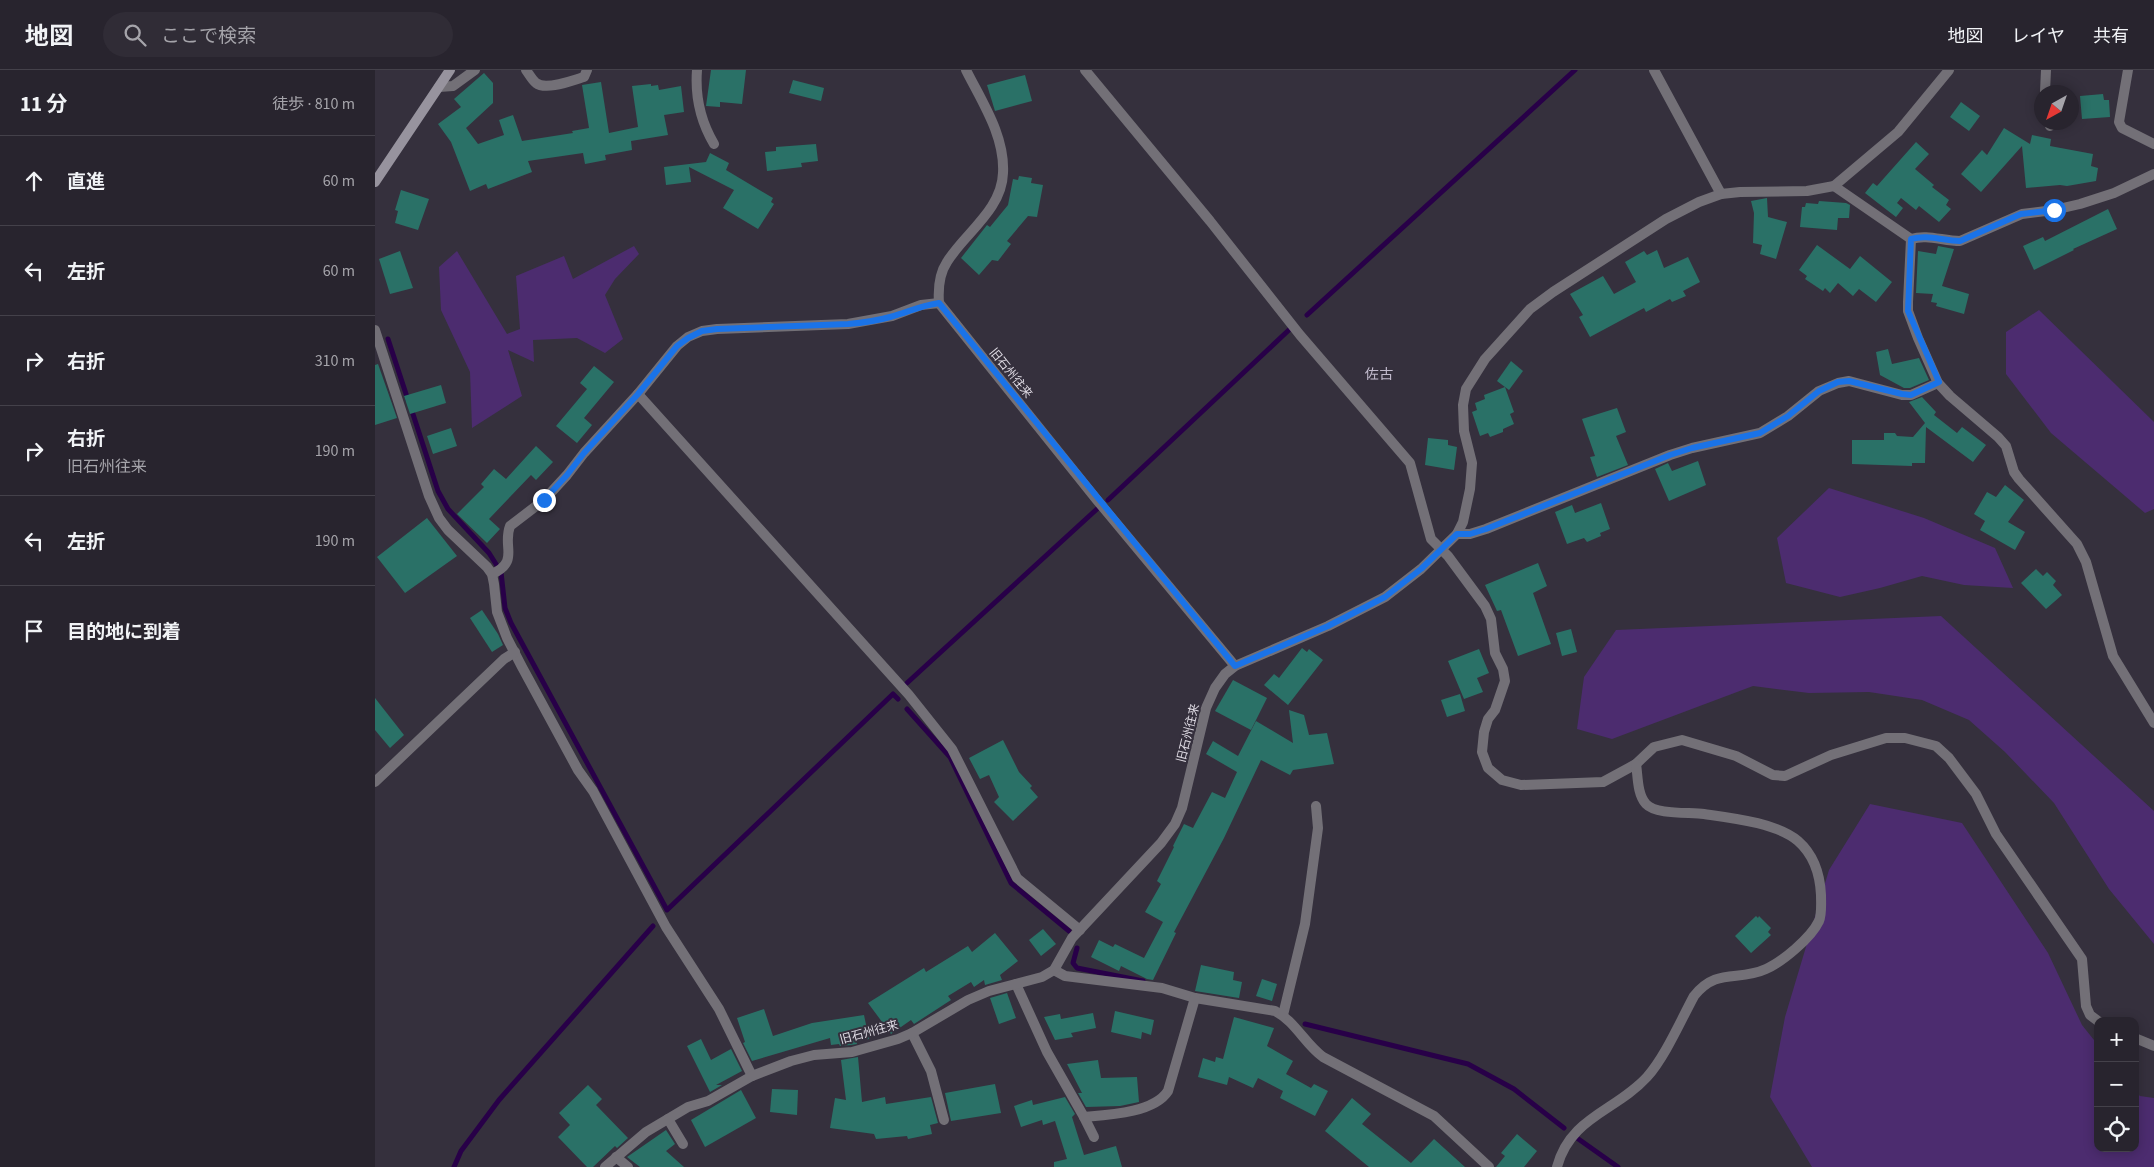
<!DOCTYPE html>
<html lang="ja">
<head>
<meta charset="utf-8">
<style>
	:root { --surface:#28242e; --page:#302c36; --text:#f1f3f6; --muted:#a5a4aa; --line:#44414a }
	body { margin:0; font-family:"Source Sans 3","Noto Sans JP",sans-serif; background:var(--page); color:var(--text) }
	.controls { position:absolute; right:15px; bottom:15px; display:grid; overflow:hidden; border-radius:10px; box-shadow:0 2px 12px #0003 }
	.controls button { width:45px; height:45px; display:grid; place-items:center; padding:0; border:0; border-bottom:1px solid var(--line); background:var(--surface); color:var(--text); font:25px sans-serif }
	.compass { position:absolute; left:1659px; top:15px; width:45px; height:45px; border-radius:50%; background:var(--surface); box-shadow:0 2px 12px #0003; rotate:220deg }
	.stop { position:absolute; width:15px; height:15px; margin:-11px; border:4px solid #1a73e8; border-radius:50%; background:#fff }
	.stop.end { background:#1a73e8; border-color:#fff; box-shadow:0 1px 5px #0008 }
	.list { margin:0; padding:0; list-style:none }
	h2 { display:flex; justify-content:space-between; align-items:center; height:65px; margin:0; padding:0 20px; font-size:21px }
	h2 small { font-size:16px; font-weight:400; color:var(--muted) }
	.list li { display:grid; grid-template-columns:32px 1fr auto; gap:15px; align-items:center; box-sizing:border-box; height:90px; padding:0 20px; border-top:1px solid var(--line) }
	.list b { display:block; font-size:19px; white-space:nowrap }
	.list p { margin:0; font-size:16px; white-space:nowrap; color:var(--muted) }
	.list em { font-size:16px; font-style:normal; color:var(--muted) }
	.icon { flex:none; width:28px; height:28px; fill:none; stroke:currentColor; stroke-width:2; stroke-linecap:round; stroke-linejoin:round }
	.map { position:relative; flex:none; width:1779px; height:1097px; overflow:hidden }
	header { display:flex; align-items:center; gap:30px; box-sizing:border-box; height:70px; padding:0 25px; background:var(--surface); border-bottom:1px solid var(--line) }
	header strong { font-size:24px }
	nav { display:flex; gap:28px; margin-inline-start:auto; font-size:18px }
	.search { width:350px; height:45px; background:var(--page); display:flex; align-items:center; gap:12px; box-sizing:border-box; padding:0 18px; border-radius:28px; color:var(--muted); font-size:19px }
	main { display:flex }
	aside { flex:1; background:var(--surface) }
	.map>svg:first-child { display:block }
	.green { fill:#4c2c6f }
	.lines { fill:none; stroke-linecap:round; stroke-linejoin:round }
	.stream { stroke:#280048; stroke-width:5 }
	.building { fill:#2a7167 }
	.minor { stroke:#737077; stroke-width:10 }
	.secondary { stroke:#97939e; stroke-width:10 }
	.route { stroke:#1a73e8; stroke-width:6 }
	.labels { text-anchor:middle; stroke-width:4; stroke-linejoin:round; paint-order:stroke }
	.street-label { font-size:12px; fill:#dfdbe4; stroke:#35303d }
	.neighbourhood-label { font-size:14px; fill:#c1bacc; stroke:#35303d }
</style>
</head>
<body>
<header>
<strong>地図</strong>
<div class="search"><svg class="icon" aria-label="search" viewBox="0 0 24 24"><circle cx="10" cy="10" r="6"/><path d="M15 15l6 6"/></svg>ここで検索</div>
<nav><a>地図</a><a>レイヤ</a><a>共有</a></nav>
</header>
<main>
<aside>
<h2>11 分<small>徒歩 · 810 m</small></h2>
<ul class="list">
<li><svg class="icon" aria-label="ahead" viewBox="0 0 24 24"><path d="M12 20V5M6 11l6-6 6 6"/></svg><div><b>直進</b></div><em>60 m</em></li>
<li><svg class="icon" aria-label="left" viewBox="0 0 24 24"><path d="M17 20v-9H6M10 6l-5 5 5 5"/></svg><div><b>左折</b></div><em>60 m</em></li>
<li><svg class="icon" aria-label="right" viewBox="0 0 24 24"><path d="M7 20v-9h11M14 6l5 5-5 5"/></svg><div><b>右折</b></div><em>310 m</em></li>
<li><svg class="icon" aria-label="right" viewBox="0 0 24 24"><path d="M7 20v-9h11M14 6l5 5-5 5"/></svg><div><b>右折</b><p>旧石州往来</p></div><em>190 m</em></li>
<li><svg class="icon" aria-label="left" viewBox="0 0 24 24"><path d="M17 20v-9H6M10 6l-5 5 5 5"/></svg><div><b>左折</b></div><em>190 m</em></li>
<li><svg class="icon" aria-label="arrive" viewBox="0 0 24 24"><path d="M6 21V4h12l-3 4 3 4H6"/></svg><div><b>目的地に到着</b></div></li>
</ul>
</aside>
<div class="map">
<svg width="1779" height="1097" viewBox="0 0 1779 1097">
	<rect width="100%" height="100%" fill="#35303d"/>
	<g class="green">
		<path d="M259,176L264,184L240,209L230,225L248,269L230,283L202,268L158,270L159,292L133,280L147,326L97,358L95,302L66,240L64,197L82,181L132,264L145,259L141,206L189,186L198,209Z"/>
		<path d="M1664,240L1779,352V439L1770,443L1676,363L1631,304V262Z"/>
		<path d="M1454,418L1549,448L1620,478L1638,518L1589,515L1547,506L1505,518L1465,527L1411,513L1402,468Z"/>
		<path d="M1566,546L1779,741V874L1734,819L1679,733L1630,682L1594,650L1547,630L1494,622L1434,623L1378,616L1237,669L1202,659L1209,607L1241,560Z"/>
		<path d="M1495,734L1587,753L1673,883L1707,955L1723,975V1078H1760V1021L1765,1026L1779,1028V1097H1437L1395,1027L1410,947L1454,800Z"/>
	</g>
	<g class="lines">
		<g class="stream">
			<path d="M932,245L1200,0"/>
			<path d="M13,269L33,330"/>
			<path d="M36,338L63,421L73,439L114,483L126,502L130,538L136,553L292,840L518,624L523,629"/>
			<path d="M733,430L916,258"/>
			<path d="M532,613L722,439"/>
			<path d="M532,639L575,687L636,813L694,861"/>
			<path d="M702,878L698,893L702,898L768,911"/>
			<path d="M930,954L1093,994L1139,1019L1189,1058"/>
			<path d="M1202,1068L1243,1097"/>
			<path d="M79,1097L86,1081L124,1030L278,856"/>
		</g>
	</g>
	<g class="building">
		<path d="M336,0H371L367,34L345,32V37L331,36Z"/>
		<path d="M109,3L118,13V33L91,58L103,74L129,65L124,50L138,45L147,71L198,63L197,61L214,58L207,15L226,12L234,63L263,57L257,16L276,14V16L283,15L284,20L306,16L309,42L289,45L293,65L256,71L257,80L230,85L231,90L210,94L208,83L153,91L157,102L113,119L111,114L95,121L76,72L63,54L86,37L79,29Z"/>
		<path d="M650,5L657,31L620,41L612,15Z"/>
		<path d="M418,10L449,18L446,31L414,23Z"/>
		<path d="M1728,24L1729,30H1734L1735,47L1707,49L1705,26Z"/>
		<path d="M1586,32L1605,46L1594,61L1575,47Z"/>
		<path d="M1629,58L1655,74L1657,65L1676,69L1675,76L1718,84L1716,96L1723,98L1721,111L1692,116L1685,115L1651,118L1647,76L1606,122L1586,104L1607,80L1612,85Z"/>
		<path d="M1541,72L1554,84L1540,99L1559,115L1557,117L1574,130L1571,135L1576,139L1564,152L1544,136L1541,140L1526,128L1522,133L1528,138L1521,147L1490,123L1498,113L1502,116Z"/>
		<path d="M441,74L443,91L426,93L427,97L392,101L390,82L401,81V77Z"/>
		<path d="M335,83L354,93L351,100L398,128L396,132L399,134L383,159L348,138L359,120L314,97L316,112L291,115L289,97L331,92Z"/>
		<path d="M644,106L657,108L656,113L668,115L662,147L653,146L632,171L636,174L623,191L617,190L604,205L586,188L612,155L615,157L633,135L638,109L643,110Z"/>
		<path d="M26,120L54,129L43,160L20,153L23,141L20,140Z"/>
		<path d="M1392,128L1393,147L1412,152L1401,189L1385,184L1387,175L1378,173L1379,143L1376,131Z"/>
		<path d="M1444,131L1471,133L1475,135L1474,148H1463L1462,160L1425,157L1427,137H1430L1431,133L1443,134Z"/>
		<path d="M1733,139L1742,159L1698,179L1699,180L1659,200L1648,176L1668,167L1670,171Z"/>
		<path d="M1442,175L1475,199L1485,186L1517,212L1501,232L1484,219L1478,226L1463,213L1455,223L1450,218L1448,221L1430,209L1432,206L1424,200Z"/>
		<path d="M1563,176L1579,179L1567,216L1594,224L1589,244L1561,236L1562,233L1556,232L1558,224L1541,223L1543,181L1561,184Z"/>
		<path d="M1282,180L1289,198L1313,187L1325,212L1308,221L1311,226L1297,232L1295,229L1271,242L1269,238L1215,267L1204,247L1208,245L1195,224L1228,206L1239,224L1261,212L1250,192L1269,181L1272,185Z"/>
		<path d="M25,181L38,218L15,224L4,189Z"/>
		<path d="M1513,279L1517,294L1544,288L1554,310L1535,318H1529L1505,305L1501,282Z"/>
		<path d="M1136,291L1148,301L1134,320L1122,311Z"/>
		<path d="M3,294L22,348L0,355V295Z"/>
		<path d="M219,296L239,312L209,348L217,355L202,373L181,356L212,319L205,313Z"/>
		<path d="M66,315L71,333L35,344L29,326Z"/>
		<path d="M1130,317L1139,342L1135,344L1139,354L1128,359V362L1115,367L1113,363L1105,366L1097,342L1102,340L1100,333L1110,329L1109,325Z"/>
		<path d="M1547,327L1561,342L1559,345L1582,363L1587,357L1611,375L1598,392L1551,357L1550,393H1537V396L1477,394V370H1509V363H1520L1522,366L1538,367L1550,353L1534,332Z"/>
		<path d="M1242,338L1251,362L1241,366L1253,395L1222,407L1215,387L1220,386L1207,349Z"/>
		<path d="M76,358L82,376L58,384L52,366Z"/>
		<path d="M1053,368L1073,370V375L1082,377L1079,400L1050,395Z"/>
		<path d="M161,376L178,392L161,410L156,405L114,449L125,459L112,473L82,444L109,417L106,414L119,399L131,409Z"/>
		<path d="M1323,391L1331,415L1294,431L1280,399L1293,393L1297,401Z"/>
		<path d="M1630,415L1649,430L1633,452L1650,462L1640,480L1605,460L1610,451L1599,444L1612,422L1621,427Z"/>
		<path d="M1226,433L1235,459L1225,463L1226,466L1212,472L1209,468L1192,474L1180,442L1197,435L1200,443Z"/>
		<path d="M52,448L82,486L30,523L2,487Z"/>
		<path d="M1163,493L1172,516L1158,523L1176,574L1143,586L1126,540L1122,541L1110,515Z"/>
		<path d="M1661,499L1668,506L1672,502L1681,511L1678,515L1687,525L1671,539L1646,513Z"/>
		<path d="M107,540L123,564L128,575L117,582L95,548Z"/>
		<path d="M1196,559L1202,582L1187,586L1181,563Z"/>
		<path d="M927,578L932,582L934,579L948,590L913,635L889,615L899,604L904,608Z"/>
		<path d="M1104,579L1114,603L1102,608L1108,622L1089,629L1073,591Z"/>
		<path d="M858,610L892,628L876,660L840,641Z"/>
		<path d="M1085,624L1090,641L1072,647L1066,630Z"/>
		<path d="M0,628L29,665L15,678L0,660Z"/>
		<path d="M914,640L929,645L934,665L952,663L959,694L918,700L915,705L886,690L849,768L799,862L801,863L778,910L772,909L746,896L744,901L716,887L724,870L738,877L740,874L769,888L788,852L770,842L786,814L782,811L799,777L798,776L809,754L818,758L820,754L837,722L850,728L862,702L831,684L838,671L863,686L881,651L918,673Z"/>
		<path d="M628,670L644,702L657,716L655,718L663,727L638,751L619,732L624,727L614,705L605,709L594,688Z"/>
		<path d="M1381,846L1383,848L1384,846L1396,858L1393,862L1396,865L1376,883L1360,866Z"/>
		<path d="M668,859L681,874L666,886L654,870Z"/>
		<path d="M620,863L643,891L625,905L627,910L610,915L609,910L599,917L596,912L573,926L576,930L539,954L536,950L516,964L493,933L549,898L551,902L593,876L597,882Z"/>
		<path d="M826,895L859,902L858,910L867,912L864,928L820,921Z"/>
		<path d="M887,909L902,914L897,931L881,926Z"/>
		<path d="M632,923L641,948L624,954L615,928Z"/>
		<path d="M389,939L398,966L437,953L489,945L494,969L481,971L482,974L476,975L465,976L464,974L456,975L455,968L377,991L368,973L370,972L362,948Z"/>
		<path d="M740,941L779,950L776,965L767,962L766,969L736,962Z"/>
		<path d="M718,943L721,958L696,963L698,967L680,970L669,947L685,944L686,949Z"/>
		<path d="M859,947L899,958L892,976L918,991L911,1004L936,1018L939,1014L953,1021L940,1046L905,1028L908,1021L883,1008L878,1018L854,1007L852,1015L823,1007L828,988L840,992L841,987L848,989Z"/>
		<path d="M326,969L336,990L356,979L367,1001L341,1015H347L335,1022L312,976Z"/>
		<path d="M483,987L487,1032L510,1027L511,1034L556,1027L563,1053L555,1055L557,1064L533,1069L532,1066L501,1069L499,1064L455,1058L460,1028L471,1030L466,990Z"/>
		<path d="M723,990L726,1008L762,1007L764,1032L745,1036L711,1037L703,1023H707L692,994Z"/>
		<path d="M620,1014L626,1043L576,1051L570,1023Z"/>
		<path d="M213,1015L227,1029L221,1035L253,1068L242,1078L240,1076L218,1097H212L183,1067L195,1055L184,1043Z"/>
		<path d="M397,1019L423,1020L422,1045L395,1042Z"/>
		<path d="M366,1020L381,1048L330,1077L316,1050Z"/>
		<path d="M690,1027L700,1044L697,1047L709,1085L741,1076L747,1097H679V1092L692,1089L680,1051L668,1055L667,1050L646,1057L639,1036L657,1030L658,1035Z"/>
		<path d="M977,1028L996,1044L987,1054L1036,1093L1059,1069L1090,1097H994L950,1061Z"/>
		<path d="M291,1060L300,1074L291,1081L309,1097H265L252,1087Z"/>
		<path d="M1142,1064L1162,1081L1149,1097H1121L1130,1086L1126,1083Z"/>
	</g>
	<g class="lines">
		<g class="minor">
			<path d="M151,0C154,4 157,10 161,13C171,21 198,10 209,7L212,0"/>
			<path d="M322,0C320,26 326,52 339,74"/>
			<path d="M591,0C607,32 630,66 628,103C627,140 589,164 572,192C564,204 563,219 564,233L722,430L860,596"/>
			<path d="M710,0L835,151L925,265L1035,393L1056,469L1073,486L1110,536L1116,549L1120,583L1128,599L1130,611L1120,640L1113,649L1109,662L1107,682L1113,698L1127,710L1146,715L1228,712L1261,694L1279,677L1307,670L1361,686L1398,705L1410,706L1456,685L1511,668H1530L1561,676L1574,688L1601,724L1621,764L1707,889L1711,936L1715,945L1723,951"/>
			<path d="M1279,0L1346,124"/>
			<path d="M1753,0L1744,52L1747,58L1779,74"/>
			<path d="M64,17L78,16L100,0"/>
			<path d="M1670,22L1671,0"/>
			<path d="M1674,52L1675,56"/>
			<path d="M1459,116L1536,169L1533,232V241L1543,268L1563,313L1575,326L1623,367L1631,376L1639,402L1644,409L1702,474L1711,492L1738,586L1779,653"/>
			<path d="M1536,169C1552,164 1568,171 1585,171L1647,144L1679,140L1705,134L1739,123L1779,104"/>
			<path d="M0,260L54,426L64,448L73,460L112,497L117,504L119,514L122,542L132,568L147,597L203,700L218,721L291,857L344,939L377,1006"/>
			<path d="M263,324L534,625L577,679L642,808L705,860"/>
			<path d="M1082,464H1095L1111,459L1295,385L1317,378L1385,363L1413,346L1444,321L1463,313L1474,311L1527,325H1536L1563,313"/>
			<path d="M117,504C145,491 127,477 135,456L169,430L192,405L209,383L263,324L302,276L313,267L327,261L342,259L473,254L517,246L546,235L564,233"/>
			<path d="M0,712L129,589L140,582"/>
			<path d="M679,900L690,906L787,918L820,928L900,941C920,951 930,974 948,987L1059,1046L1114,1097"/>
			<path d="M641,914L672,982L709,1047C733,1045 779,1043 793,1021L820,928"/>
			<path d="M908,945L930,854L943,758L941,736"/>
			<path d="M537,963L556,1001L569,1050"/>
			<path d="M1760,968L1779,976"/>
			<path d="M709,1047L719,1067"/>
			<path d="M293,1049L308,1074"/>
			<path d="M241,1087L253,1097"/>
			<path d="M230,1097L271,1062L313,1037L333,1031L377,1006L416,991L439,985L477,982L523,969L537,963L593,930L614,921L667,907L679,900L697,868L786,773L800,754L807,738L831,638L840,618L850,604L860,596L953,556L1010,527L1046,499L1082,464L1088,452L1095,419L1097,393L1089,361L1088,335L1091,319L1110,289L1155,239L1178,222L1291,149L1324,132L1346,124L1365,122L1432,121L1459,116L1523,62L1574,0"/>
			<path d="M1182,1097C1195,1047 1241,1041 1272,1007C1290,987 1306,950 1319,926C1342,897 1363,912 1391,899C1407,892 1436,868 1444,851C1447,844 1446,833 1446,825C1445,804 1439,785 1423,771C1402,753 1357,748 1329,744C1315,742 1281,745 1271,734C1262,724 1263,706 1261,694"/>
		</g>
		<path class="secondary" d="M0,112L75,0"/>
	</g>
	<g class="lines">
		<path class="route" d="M169,430L192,405L209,383L263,324L302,276L313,268L327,261L342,259L473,254C487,253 501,251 515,247C534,242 544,236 564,233L860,596L953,556L1010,527L1046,499L1082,464H1095L1111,459L1295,385L1317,378L1385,363L1413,346L1444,321L1463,312L1474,311L1527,324L1536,325L1564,312L1533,241L1536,169C1553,164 1568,171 1585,171L1646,144L1679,140"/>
	</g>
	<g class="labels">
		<g class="street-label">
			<text transform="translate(636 303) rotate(51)" y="4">旧石州往来</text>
			<text transform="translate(813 663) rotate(-76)" y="4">旧石州往来</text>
			<text transform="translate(494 962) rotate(-15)" y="4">旧石州往来</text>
		</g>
		<g class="neighbourhood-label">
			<text x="1004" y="309">佐古</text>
		</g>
	</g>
</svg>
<div class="controls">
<button>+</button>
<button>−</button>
<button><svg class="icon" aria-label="locate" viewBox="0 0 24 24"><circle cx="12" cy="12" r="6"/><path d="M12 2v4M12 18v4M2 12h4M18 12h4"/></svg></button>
</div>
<svg class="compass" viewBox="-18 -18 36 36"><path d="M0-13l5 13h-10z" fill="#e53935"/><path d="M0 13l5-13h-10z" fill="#a5a4aa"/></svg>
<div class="stop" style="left:1679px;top:140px"></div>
<div class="stop end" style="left:169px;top:430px"></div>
</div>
</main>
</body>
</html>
